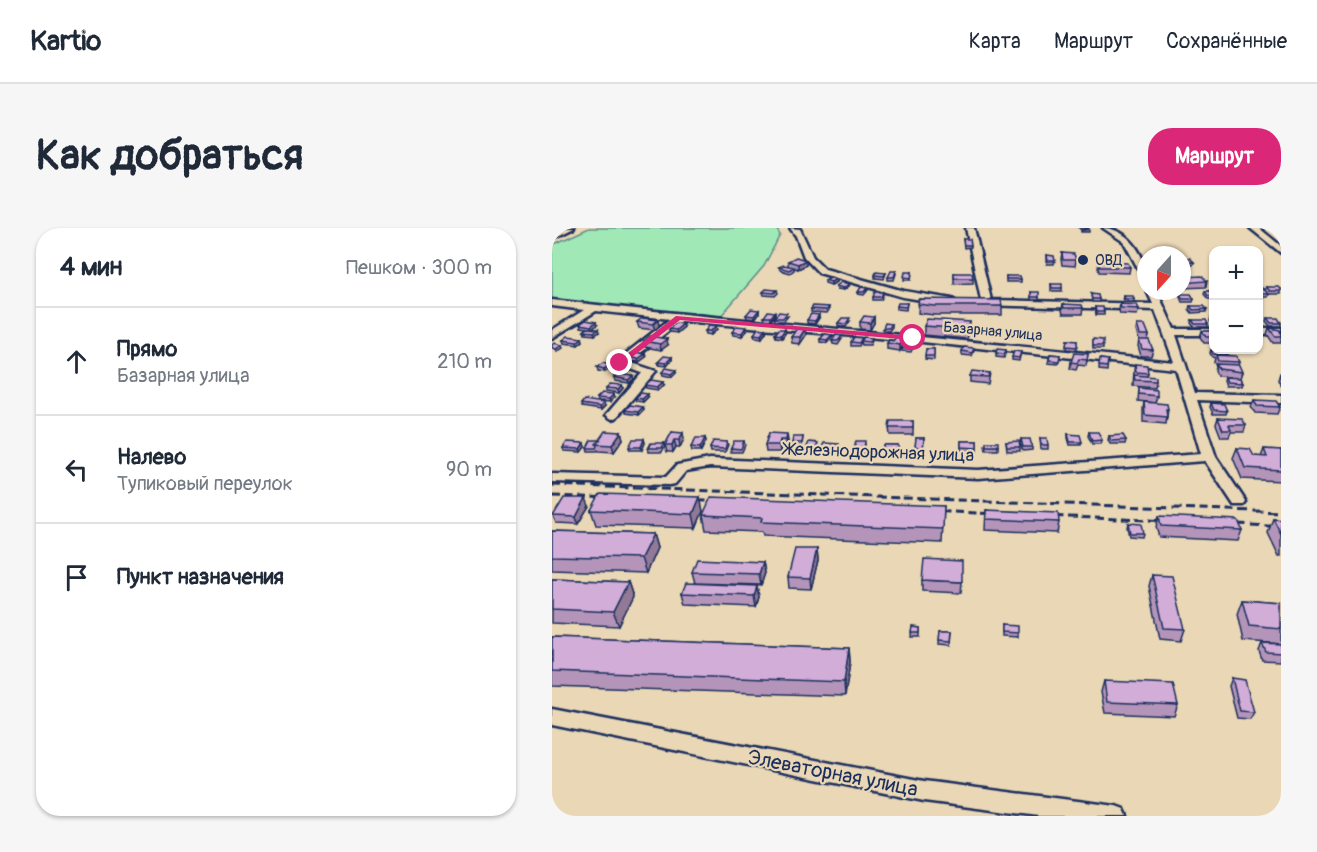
<!DOCTYPE html>
<html lang="ru">
<head>
<meta charset="utf-8">
<style>
	:root { --surface:#fff; --page:#f6f6f7; --text:#1f2937; --muted:#747a83; --line:#e0e1e3; --accent:#db2777 }
	body { margin:0; font-family:Pangolin,sans-serif; background:var(--page); color:var(--text) }
	.controls { position:absolute; right:18px; top:18px; display:grid; overflow:hidden; border-radius:12px; box-shadow:0 2px 4px #0004 }
	.controls button { width:54px; height:54px; display:grid; place-items:center; padding:0; border:0; border-bottom:2px solid var(--line); background:var(--surface); color:var(--text); font:30px sans-serif }
	.compass { position:absolute; left:585px; top:18px; width:54px; height:54px; border-radius:50%; background:var(--surface); box-shadow:0 2px 4px #0004; rotate:201deg }
	.stop { position:absolute; width:18px; height:18px; margin:-14px; border:4px solid #db2777; border-radius:50%; background:#fff }
	.stop.end { background:#db2777; border-color:#fff; box-shadow:0 2px 6px #0008 }
	.list { margin:0; padding:0; list-style:none }
	h2 { display:flex; justify-content:space-between; align-items:center; height:78px; margin:0; padding:0 24px; font-size:26px }
	h2 small { font-size:20px; font-weight:400; color:var(--muted) }
	.list li { display:grid; grid-template-columns:39px 1fr auto; gap:18px; align-items:center; box-sizing:border-box; height:108px; padding:0 24px; border-top:2px solid var(--line) }
	.list b { display:block; font-size:22px; white-space:nowrap }
	.list p { margin:0; font-size:20px; white-space:nowrap; color:var(--muted) }
	.list em { font-size:20px; font-style:normal; color:var(--muted) }
	.icon { flex:none; width:33px; height:33px; fill:none; stroke:currentColor; stroke-width:2; stroke-linecap:round; stroke-linejoin:round }
	.map { position:relative; flex:none; width:729px; height:588px; overflow:hidden; border-radius:24px }
	header { display:flex; align-items:center; gap:36px; box-sizing:border-box; height:84px; padding:0 30px; background:var(--surface); border-bottom:2px solid var(--line) }
	header strong { font-size:28px }
	nav { display:flex; gap:33px; margin-inline-start:auto; font-size:21px }
	.intro { display:flex; align-items:center; justify-content:space-between; box-sizing:border-box; height:144px; padding:0 36px }
	h1 { margin:0; font-size:42px }
	.button { padding:15px 27px; border-radius:24px; background:var(--accent); color:#fff; font-size:21px; font-weight:700 }
	main { display:flex; gap:36px; padding:0 36px }
	aside { flex:1; background:var(--surface); border-radius:24px; box-shadow:0 2px 4px #0004 }
	.map>svg:first-child { display:block }
	.green { fill:#a0e8b6; stroke:#5e8c8a; stroke-width:1.5 }
	.lines { fill:none; stroke-linecap:round; stroke-linejoin:round }
	.minor-casing { stroke:#1b2f5e; stroke-width:5 }
	.minor { fill:#ead7b5; fill-rule:evenodd }
	.rail { stroke:#1b2f5e; stroke-width:3; stroke-dasharray:9 4.5; stroke-linecap:butt }
	.wall { fill:#b495b9; stroke:#1b2f5e; stroke-width:1.5 }
	.shaded-wall { fill:#927996; stroke:#1b2f5e; stroke-width:1.5 }
	.building { fill:#d1add7; stroke:#1b2f5e; stroke-width:1.5 }
	.route { fill:#db2777 }
	.poi-dot { fill:#1b2f5e; stroke:#ead7b5; stroke-width:2 }
	.labels { text-anchor:middle; stroke-width:4.5; stroke-linejoin:round; paint-order:stroke }
	.far-poi-label { font-size:15px; fill:#1b2f5e; stroke:#ead7b5; text-anchor:start }
	.far-street-label { font-size:15px; fill:#1b2f5e; stroke:#ead7b5 }
	.street-label { font-size:18px; fill:#1b2f5e; stroke:#ead7b5 }
	.near-street-label { font-size:21px; fill:#1b2f5e; stroke:#ead7b5 }
</style>
</head>
<body>
<header>
<strong>Kartio</strong>
<nav><a>Карта</a><a>Маршрут</a><a>Сохранённые</a></nav>
</header>
<div class="intro"><h1>Как добраться</h1><a class="button">Маршрут</a></div>
<main>
<aside>
<h2>4 мин<small>Пешком · 300 m</small></h2>
<ul class="list">
<li><svg class="icon" aria-label="ahead" viewBox="0 0 24 24"><path d="M12 20V5M6 11l6-6 6 6"/></svg><div><b>Прямо</b><p>Базарная улица</p></div><em>210 m</em></li>
<li><svg class="icon" aria-label="left" viewBox="0 0 24 24"><path d="M17 20v-9H6M10 6l-5 5 5 5"/></svg><div><b>Налево</b><p>Тупиковый переулок</p></div><em>90 m</em></li>
<li><svg class="icon" aria-label="arrive" viewBox="0 0 24 24"><path d="M6 21V4h12l-3 4 3 4H6"/></svg><div><b>Пункт назначения</b></div></li>
</ul>
</aside>
<div class="map">
<svg width="729" height="588" viewBox="0 0 729 588">
	<rect width="100%" height="100%" fill="#ead7b5"/>
	<filter id="ink" filterUnits="userSpaceOnUse"><feTurbulence type="fractalNoise" baseFrequency=".0167" numOctaves="2"/><feDisplacementMap in="SourceGraphic" scale="12" xChannelSelector="R" yChannelSelector="G"/><feConvolveMatrix kernelMatrix="1 2 1 2 8 2 1 2 1" color-interpolation-filters="sRGB"/></filter>
	<g filter="url(#ink)">
		<path class="green" d="M37,0H224L228,7L212,38L168,89L0,71V17Z"/>
		<g class="lines">
			<defs>
				<g id="minor">
					<path d="M11,0H22L0,11V5Z"/>
					<path d="M238,0L248,1L261,29L273,41L352,63L400,71L405,74L400,77L351,69L267,45L252,29L244,8Z"/>
					<path d="M414,0H422L439,72L601,76L595,63H605L622,101H662V107H624L643,165L729,167V175L645,172L664,229L694,274L692,277H682L653,233L426,250L158,239L134,243L123,256L118,257L0,254V246L114,249L125,237L158,231L426,242L649,226L624,141L361,113L129,93L77,134L104,143L64,190L60,191L54,187L90,145L62,135L118,91L44,83L0,110V102L32,82L0,78V72C207,95 414,112 622,134L603,82L427,77L425,75L429,72Z"/>
					<path d="M551,0C575,0 594,26 594,49L589,46L572,14Z"/>
					<path d="M698,0H707L729,18V25Z"/>
					<rect x="706" y="100" width="23" height="6"/>
					<path d="M0,481L372,553L564,578L572,581L575,588H487L372,573L0,497Z"/>
				</g>
			</defs>
			<use href="#minor" class="minor-casing"/>
			<use href="#minor" class="minor"/>
			<g class="rail">
				<path d="M0,257L729,284"/>
				<path d="M0,268L63,270"/>
				<path d="M132,272L174,274"/>
				<path d="M375,283L450,286"/>
				<path d="M489,288L621,293"/>
				<path d="M672,295L729,299"/>
			</g>
		</g>
		<g class="wall">
			<path d="M411,11L419,17V19L412,20Z"/>
			<path d="M510,25L524,32L523,38L510,37L509,31Z"/>
			<path d="M495,27L503,33L502,36H495Z"/>
			<path d="M630,30L642,34L641,37H631L630,36Z"/>
			<path d="M254,32V37L246,41L242,40V42L238,45L228,42L227,39L236,38V33Z"/>
			<path d="M547,34L578,39L577,45L547,44L546,40Z"/>
			<path d="M344,43V46L342,52H336V49Z"/>
			<path d="M360,44L359,52H352V49Z"/>
			<path d="M334,45L332,51L323,50V47Z"/>
			<path d="M402,45L421,50V55L402,56Z"/>
			<path d="M454,48L469,51V54H454Z"/>
			<path d="M630,49L655,53L654,59L630,60Z"/>
			<path d="M284,51L285,54L279,57L273,55V52Z"/>
			<path d="M499,56L510,60V63H499Z"/>
			<path d="M284,58H297L292,62L285,61Z"/>
			<path d="M714,59L729,61V66H717L716,69H708L706,68V60L713,62Z"/>
			<path d="M225,62L226,65L223,68L212,67L211,64Z"/>
			<path d="M316,62L312,67L306,66V64Z"/>
			<path d="M653,63H662V71H656L652,66Z"/>
			<path d="M331,64V67L329,72H321V69Z"/>
			<path d="M479,64L487,69V72H479Z"/>
			<path d="M539,66L547,71V74H540Z"/>
			<path d="M628,66L642,71L641,74H630L628,69Z"/>
			<path d="M572,68L582,71V74H573L571,70Z"/>
			<path d="M367,71L450,78V87H382L366,85Z"/>
			<path d="M355,75L354,82L345,81V78Z"/>
			<path d="M511,76L531,80L530,86H511L510,82Z"/>
			<path d="M568,76L587,81L585,87L568,86L567,82Z"/>
			<path d="M638,78L655,81L654,84L640,85L637,81Z"/>
			<path d="M277,79V82L275,85L259,84V81Z"/>
			<path d="M543,79L552,84V87H544Z"/>
			<path d="M207,82V85L203,91L195,90L194,87Z"/>
			<path d="M223,84V87L219,92H213L212,89Z"/>
			<path d="M236,88L232,93H223L222,90Z"/>
			<path d="M322,89V95L318,102L308,101V94Z"/>
			<path d="M267,90L263,96L255,95V92Z"/>
			<path d="M659,90H662V98L658,93Z"/>
			<path d="M715,90L729,94V98H718L714,93Z"/>
			<path d="M106,92L107,98L103,102L87,100L85,94Z"/>
			<path d="M640,92L656,96V99H642L639,95Z"/>
			<path d="M298,93L294,99L286,98V95Z"/>
			<path d="M418,94L417,104L415,111L372,107V98Z"/>
			<path d="M28,96L45,97L40,100L47,104L43,107L33,106L32,103L35,100L29,99Z"/>
			<path d="M131,96L132,99L125,105L118,104L117,101Z"/>
			<path d="M340,96V99L337,103H331V100Z"/>
			<path d="M585,97L597,107L596,112L601,122L599,128H589L586,118L587,112L584,103Z"/>
			<path d="M717,100L729,103V115H721L715,106Z"/>
			<path d="M165,101L159,107L154,106L153,103Z"/>
			<path d="M253,101L254,107L248,116L240,115L239,109Z"/>
			<path d="M195,103L190,108L181,107L180,104Z"/>
			<path d="M650,103H662V115H652L648,109Z"/>
			<path d="M214,104L210,110L203,109L202,106Z"/>
			<path d="M234,104L230,110L224,109L223,106Z"/>
			<path d="M30,110L31,113L26,117L12,115L11,112Z"/>
			<path d="M280,110L275,115L268,114V111Z"/>
			<path d="M320,110V113L318,117H310L309,114L307,118H299V114Z"/>
			<path d="M352,110V116L362,118L359,124L350,123L351,117L348,123L335,121V115Z"/>
			<path d="M290,111L286,117L281,116L280,113Z"/>
			<path d="M541,111L551,118V121H541Z"/>
			<path d="M515,112L525,113L524,122L514,121Z"/>
			<path d="M92,113L116,117L109,122L93,119Z"/>
			<path d="M374,121H382V132L373,131Z"/>
			<path d="M454,122L452,130L444,129V125Z"/>
			<path d="M659,122L676,128L687,134L686,137L690,144L688,150L691,155L690,158H674L672,152L673,149H678L665,148L663,142L664,138L662,134L663,130L660,129L658,125Z"/>
			<path d="M410,123H422L420,128L410,127Z"/>
			<path d="M469,124L467,133L460,132V129Z"/>
			<path d="M498,126L508,127L506,136L496,135Z"/>
			<path d="M536,126L534,138L526,137L524,142L518,141L519,134Z"/>
			<path d="M76,129H94L87,134L77,133Z"/>
			<path d="M120,129V132L115,138L107,137L106,134Z"/>
			<path d="M548,131L556,132L555,143L547,142Z"/>
			<path d="M583,136L596,145L595,148L604,153L603,160L581,158L582,142Z"/>
			<path d="M58,137L59,140L53,144L46,143L45,139Z"/>
			<path d="M110,144L124,145L120,149L111,147Z"/>
			<path d="M438,145L436,156L418,154V148Z"/>
			<path d="M728,145H729V158L726,152Z"/>
			<path d="M62,149L82,151L77,155L63,153Z"/>
			<path d="M70,157L71,160L67,165L54,163V160Z"/>
			<path d="M93,157H112L106,162L94,160Z"/>
			<path d="M587,160L605,168L603,175L586,173Z"/>
			<path d="M63,169L58,174L46,173L45,170Z"/>
			<path d="M96,169L91,174L84,173L83,170Z"/>
			<path d="M702,172L728,179L725,186L703,185L699,179Z"/>
			<path d="M592,174L616,181L614,196L591,194V181Z"/>
			<path d="M659,175L675,183L674,186H661L658,179Z"/>
			<path d="M29,176L53,178L49,182L30,179Z"/>
			<path d="M91,179L92,182L87,187L74,185L73,182Z"/>
			<path d="M666,190L694,197L692,204H679L677,209H669L664,196Z"/>
			<path d="M361,193V207H338L337,200Z"/>
			<path d="M69,204L71,211L62,224L47,223L46,222L45,223H36L35,220Z"/>
			<path d="M120,204L132,211L128,219H124L121,224H115L113,217Z"/>
			<path d="M537,204L550,212L549,216H540L536,208Z"/>
			<path d="M217,205L236,213L235,219H229L228,224H214L213,217Z"/>
			<path d="M516,206L530,214L529,217H518L516,210Z"/>
			<path d="M557,208L574,212L573,216H558L556,212Z"/>
			<path d="M251,209L250,218H241L240,215Z"/>
			<path d="M153,210L154,213L149,223H140L139,219Z"/>
			<path d="M364,210H372L371,223H363Z"/>
			<path d="M488,210L496,217V221H489Z"/>
			<path d="M92,211L93,215L90,222H78L77,219Z"/>
			<path d="M469,211L480,219V222L471,223L468,215Z"/>
			<path d="M192,213L193,217L190,224H179V220Z"/>
			<rect x="409" y="213" width="16" height="10"/>
			<path d="M175,214L176,217L173,224H159L158,220Z"/>
			<path d="M454,214L468,219V223H455Z"/>
			<path d="M112,215L113,218L110,224H97L96,220Z"/>
			<path d="M313,216L312,226H303L302,222Z"/>
			<rect x="331" y="217" width="15" height="9"/>
			<path d="M433,217L446,218V222H434Z"/>
			<path d="M266,218L263,225L255,224L254,221Z"/>
			<path d="M33,219L29,224L12,223L11,220Z"/>
			<path d="M287,219L285,226L270,225L269,221Z"/>
			<path d="M685,220L702,228L709,229L712,221L729,222V253L690,251L681,230Z"/>
			<path d="M37,278L26,296L4,295L1,288Z"/>
			<path d="M392,278L390,315L211,308L210,304L154,302L151,287Z"/>
			<path d="M39,282L151,283L144,300L44,297Z"/>
			<path d="M434,282L507,294L505,305L433,302Z"/>
			<path d="M607,288L690,302L686,313L607,309L604,299Z"/>
			<path d="M721,290L729,291V328H727L716,305Z"/>
			<path d="M576,295L591,305L590,309L577,308L575,299Z"/>
			<path d="M0,303L101,306L105,320L94,345L0,342Z"/>
			<path d="M265,321L266,332L259,361L237,360L236,349Z"/>
			<path d="M211,334L213,345L209,357L143,355L140,344Z"/>
			<path d="M600,347L633,401L629,413L608,411L597,358Z"/>
			<path d="M0,351L76,354L81,369L67,398L0,395Z"/>
			<path d="M370,352L410,354L409,365L370,363Z"/>
			<path d="M205,358L207,369L204,379L133,376L130,365Z"/>
			<path d="M690,372L729,375V416L691,413L685,386Z"/>
			<path d="M450,397L466,405V409L450,408Z"/>
			<path d="M361,399L368,400V409H360Z"/>
			<path d="M388,403H400L399,417L387,416Z"/>
			<path d="M0,409L297,420L298,434L293,468L0,458Z"/>
			<path d="M710,415L729,416V433L710,432L707,423Z"/>
			<path d="M680,450L702,484L698,491L685,490L677,458Z"/>
			<path d="M552,453L626,477L622,488L553,485L549,464Z"/>
		</g>
		<g class="shaded-wall">
			<path d="M537,1V4H529V2Z"/>
			<path d="M254,32V37L246,41V36Z"/>
			<path d="M284,51L285,54L279,57V54Z"/>
			<path d="M297,56V58L292,62L291,60Z"/>
			<path d="M207,82V85L203,91L202,88Z"/>
			<path d="M223,84V87L219,92V89Z"/>
			<path d="M267,87V90L263,96V93Z"/>
			<path d="M322,89V95L318,102V95Z"/>
			<path d="M106,92L107,98L103,102L101,96Z"/>
			<path d="M44,94L45,97L40,101L39,98Z"/>
			<path d="M131,96L132,99L125,105L124,102Z"/>
			<path d="M164,98L165,101L159,107V103Z"/>
			<path d="M194,99L195,103L190,108V105Z"/>
			<path d="M46,101L47,104L43,107L42,104Z"/>
			<path d="M213,101L214,104L210,110L209,107Z"/>
			<path d="M233,101L234,104L230,110L229,107Z"/>
			<path d="M253,101L254,107L248,116V109Z"/>
			<path d="M280,107V110L275,115V112Z"/>
			<path d="M30,110L31,113L26,117L25,114Z"/>
			<path d="M352,110V116L348,123V117Z"/>
			<path d="M115,111L116,117L109,122L108,116Z"/>
			<path d="M10,117L11,120L5,124L4,121Z"/>
			<path d="M93,126L94,129L87,134L86,131Z"/>
			<path d="M120,129V132L115,138L114,135Z"/>
			<path d="M58,137L59,140L53,144L52,141Z"/>
			<path d="M124,142V145L120,149L119,146Z"/>
			<path d="M81,148L82,151L77,155L76,152Z"/>
			<path d="M111,154L112,157L106,162L105,159Z"/>
			<path d="M70,157L71,160L67,165L66,161Z"/>
			<path d="M62,166L63,169L58,174L57,171Z"/>
			<path d="M96,166V169L91,174L90,171Z"/>
			<path d="M52,175L53,178L49,182L48,179Z"/>
			<path d="M91,179L92,182L87,187L86,184Z"/>
			<path d="M69,204L71,211L62,224L60,217Z"/>
			<path d="M131,205L132,211L128,219L127,212Z"/>
			<path d="M235,206L236,213L235,219L234,212Z"/>
			<path d="M153,210L154,213L149,223L148,220Z"/>
			<path d="M92,211L93,215L90,222L89,219Z"/>
			<path d="M122,212L124,219L121,224L120,217Z"/>
			<path d="M228,212L229,219L228,224L227,217Z"/>
			<path d="M32,215L33,219L29,224L28,221Z"/>
			<path d="M148,269L151,283L144,300L141,286Z"/>
			<path d="M34,270L37,278L26,296L24,289Z"/>
			<path d="M101,306L105,320L94,345L89,330Z"/>
			<path d="M265,321L266,332L259,361L258,350Z"/>
			<path d="M211,334L213,345L209,357L207,346Z"/>
			<path d="M76,354L81,369L67,398L61,384Z"/>
			<path d="M205,358L207,369L204,379L202,368Z"/>
			<path d="M297,420L298,434L293,468L292,454Z"/>
		</g>
		<g class="building">
			<path d="M527,0H536L537,1L529,2Z"/>
			<path d="M411,11H418L419,17H412Z"/>
			<path d="M510,25L522,26L524,32H511Z"/>
			<path d="M495,27L502,28L503,33H496Z"/>
			<path d="M244,29L254,32L246,36L236,33Z"/>
			<path d="M630,30H638L642,34H632L630,32Z"/>
			<path d="M547,34L576,35L578,39H548Z"/>
			<path d="M232,37L242,39L237,42L227,39Z"/>
			<path d="M339,43H344L342,49H336Z"/>
			<path d="M324,44L334,45L332,48L323,47Z"/>
			<path d="M353,44H360L359,50L352,49Z"/>
			<path d="M402,45H420L421,50H402Z"/>
			<path d="M454,48H468L469,51H454Z"/>
			<path d="M650,48L655,53L630,55V49Z"/>
			<path d="M278,49L284,51L279,54L273,52Z"/>
			<path d="M290,54L297,56L291,60L284,58Z"/>
			<path d="M499,56H510V60H500Z"/>
			<path d="M309,59L315,60L312,64H306Z"/>
			<path d="M714,59H727L729,61V63H718Z"/>
			<path d="M706,60H710L717,66H708L706,64Z"/>
			<path d="M214,61L225,62L222,65L211,64Z"/>
			<path d="M653,63H662V68H656Z"/>
			<path d="M323,64H331L329,69H321Z"/>
			<rect x="479" y="64" width="8" height="5"/>
			<path d="M539,66L546,67L547,71H540Z"/>
			<path d="M628,66H639L642,71H631Z"/>
			<path d="M572,68H581L582,71H573Z"/>
			<path d="M367,71L449,72L450,78H382L366,76Z"/>
			<path d="M346,75H355L354,79L345,78Z"/>
			<path d="M511,76L530,77L531,80H512Z"/>
			<path d="M568,76L585,77L587,81L569,80Z"/>
			<path d="M261,78L277,79L275,82L259,81Z"/>
			<path d="M638,78H652L655,81L641,82Z"/>
			<path d="M543,79H551L552,84H544Z"/>
			<path d="M199,81L207,82L202,88L194,87Z"/>
			<path d="M216,83L223,84L219,89H212Z"/>
			<path d="M227,84L235,85L231,90H222Z"/>
			<path d="M259,86L267,87L263,93L255,92Z"/>
			<path d="M312,88L322,89L318,95L308,94Z"/>
			<path d="M90,90L106,92L101,96L85,94Z"/>
			<path d="M290,90H298L294,96L286,95Z"/>
			<path d="M715,90H726L729,95H719Z"/>
			<path d="M375,91L418,94L416,101L372,98Z"/>
			<path d="M34,92L44,94L39,98L28,96Z"/>
			<path d="M640,92H654L656,96H643Z"/>
			<path d="M124,95L131,96L124,102L117,101Z"/>
			<path d="M333,95L340,96L337,100H331Z"/>
			<path d="M158,97L164,98L159,103H153Z"/>
			<path d="M585,97H593L597,107H588Z"/>
			<path d="M185,98L194,99L190,105L180,104Z"/>
			<path d="M36,100L46,101L42,104L32,103Z"/>
			<path d="M206,100L213,101L209,107L202,106Z"/>
			<path d="M245,100L253,101L248,109H239Z"/>
			<path d="M717,100L728,102L729,108H723Z"/>
			<path d="M227,101H233L229,107L223,106Z"/>
			<path d="M650,103H662V109H654Z"/>
			<path d="M273,106L280,107L275,112L268,111Z"/>
			<path d="M284,107L290,108L286,113H280Z"/>
			<path d="M16,108L30,110L25,114L11,112Z"/>
			<path d="M98,108L115,111L108,116L92,113Z"/>
			<path d="M302,109L310,110L307,115L299,114Z"/>
			<path d="M312,109L320,110L318,114L309,113Z"/>
			<path d="M344,109L352,110L348,117L335,115L337,112L341,113Z"/>
			<path d="M541,111L551,112V118H541Z"/>
			<path d="M515,112L525,113V119L514,118Z"/>
			<path d="M587,112H597L601,122L590,121Z"/>
			<path d="M353,114L362,115L359,121L350,120Z"/>
			<path d="M2,115L10,117L4,121L0,120V117Z"/>
			<path d="M412,119L422,120L420,125L410,123Z"/>
			<path d="M374,121H382V128H373Z"/>
			<path d="M445,121L454,122L453,126L444,125Z"/>
			<path d="M659,122L674,123L676,127L661,126Z"/>
			<path d="M462,123L469,124L467,130L460,129Z"/>
			<path d="M83,124L93,126L86,131L76,129Z"/>
			<path d="M522,125L536,126L535,132L527,131L525,135L519,134Z"/>
			<path d="M498,126L508,127L507,133L497,132Z"/>
			<path d="M664,127L684,128L687,134L666,133Z"/>
			<path d="M112,128L120,129L114,135L106,134Z"/>
			<path d="M548,131L556,132L555,139L547,138Z"/>
			<path d="M51,135L58,137L52,141L45,139Z"/>
			<path d="M583,136L595,137L596,145L584,144Z"/>
			<path d="M664,136L687,137L690,144L667,141Z"/>
			<path d="M114,140L124,142L119,146L110,144Z"/>
			<path d="M420,143L438,145L436,149L418,148Z"/>
			<path d="M67,146L81,148L76,152L62,149Z"/>
			<path d="M582,147L604,149V153L583,152Z"/>
			<path d="M673,149L688,150L691,155L675,154Z"/>
			<path d="M99,152L111,154L105,159L93,157Z"/>
			<path d="M58,156L70,157L66,161L54,160Z"/>
			<path d="M587,160L605,162V168L587,166Z"/>
			<path d="M50,165L62,166L57,171L45,170Z"/>
			<path d="M89,165L96,166L90,171L83,170Z"/>
			<path d="M32,172L52,175L48,179L29,176Z"/>
			<path d="M702,172L724,173L728,179L705,178Z"/>
			<path d="M592,174L615,176L616,181H614L615,189L593,187Z"/>
			<path d="M659,175L672,176L675,183L662,182Z"/>
			<path d="M78,177L91,179L86,184L73,182Z"/>
			<path d="M666,190L690,191L694,197H677L679,202H671Z"/>
			<path d="M338,193H361V200H337Z"/>
			<path d="M53,203L69,204L60,217L44,216Z"/>
			<path d="M120,204L131,205L127,212H122L120,217H113Z"/>
			<path d="M537,204H546L550,212L540,213Z"/>
			<path d="M217,205L235,206L234,212H228L227,217H213Z"/>
			<path d="M516,206L528,207L530,214H518Z"/>
			<path d="M571,207L574,212L559,213L557,208Z"/>
			<path d="M241,209H251L250,215H240Z"/>
			<path d="M144,210H153L148,220L139,219Z"/>
			<path d="M364,210H372L371,220L363,219Z"/>
			<path d="M488,210H495L496,217H489Z"/>
			<path d="M81,211H92L89,219H77Z"/>
			<path d="M469,211H478L480,219H471Z"/>
			<path d="M39,212H48L44,216L45,218L44,220H35Z"/>
			<path d="M161,213L175,214L173,221L158,220Z"/>
			<path d="M182,213H192L189,221L179,220Z"/>
			<path d="M304,213H313L312,222H302Z"/>
			<path d="M409,213H425V220L409,219Z"/>
			<path d="M467,213L468,219H455L454,214Z"/>
			<path d="M15,214L32,215L28,221L11,220Z"/>
			<path d="M257,214L266,215L263,222L254,221Z"/>
			<rect x="434" y="214" width="12" height="4"/>
			<path d="M99,215H112L110,220H96Z"/>
			<path d="M272,215L287,216L284,223L269,221Z"/>
			<rect x="331" y="217" width="15" height="6"/>
			<path d="M685,220L698,221L702,228L715,229L712,221L729,222V242L693,240Z"/>
			<path d="M48,266L148,269L141,286L39,282Z"/>
			<path d="M159,269L392,278L391,301L209,294L210,290L151,287Z"/>
			<path d="M12,270H34L24,289L1,288Z"/>
			<path d="M434,282L506,285L507,294L434,291Z"/>
			<path d="M607,288L686,292L690,302L609,298Z"/>
			<path d="M721,290L729,291V306Z"/>
			<path d="M576,295L589,296L591,305H578Z"/>
			<path d="M0,303L101,306L89,330L0,328Z"/>
			<path d="M243,321H265L258,350L236,349Z"/>
			<path d="M145,331L211,334L207,346L140,344Z"/>
			<path d="M372,331L410,333V354L370,352Z"/>
			<path d="M600,347L620,348L633,401L612,400Z"/>
			<path d="M0,351L76,354L61,384L0,381Z"/>
			<path d="M134,355L205,358L202,368L130,365Z"/>
			<path d="M690,372L729,375V401L697,398Z"/>
			<path d="M450,397L466,398V405L450,404Z"/>
			<path d="M361,399L368,400V405H360Z"/>
			<path d="M388,403H400L399,413L387,412Z"/>
			<path d="M0,409L297,420L292,454L0,443Z"/>
			<path d="M710,415L729,416V425L714,424Z"/>
			<path d="M680,450L693,452L702,484L688,483Z"/>
			<path d="M552,453L621,456L626,477L555,474Z"/>
		</g>
	</g>
	<path class="route" d="M124,88L361,108L365,110L361,112L128,92L71,136H66V133Z"/>
	<circle class="poi-dot" cx="531" cy="32" r="6"/>
	<g class="labels">
		<g class="far-poi-label">
			<text x="543" y="37">ОВД</text>
		</g>
		<g class="far-street-label">
			<text transform="translate(441 103) rotate(5)" y="5">Базарная улица</text>
		</g>
		<g class="street-label">
			<text transform="translate(327 224) rotate(2)" y="6">Железнодорожная улица</text>
		</g>
		<g class="near-street-label">
			<text transform="translate(281 545) rotate(11)" y="7">Элеваторная улица</text>
		</g>
	</g>
</svg>
<div class="controls">
<button>+</button>
<button>−</button>
</div>
<svg class="compass" viewBox="-18 -18 36 36"><path d="M0-13l5 13h-10z" fill="#e53935"/><path d="M0 13l5-13h-10z" fill="#747a83"/></svg>
<div class="stop" style="left:361px;top:110px"></div>
<div class="stop end" style="left:68px;top:135px"></div>
</div>
</main>
</body>
</html>
